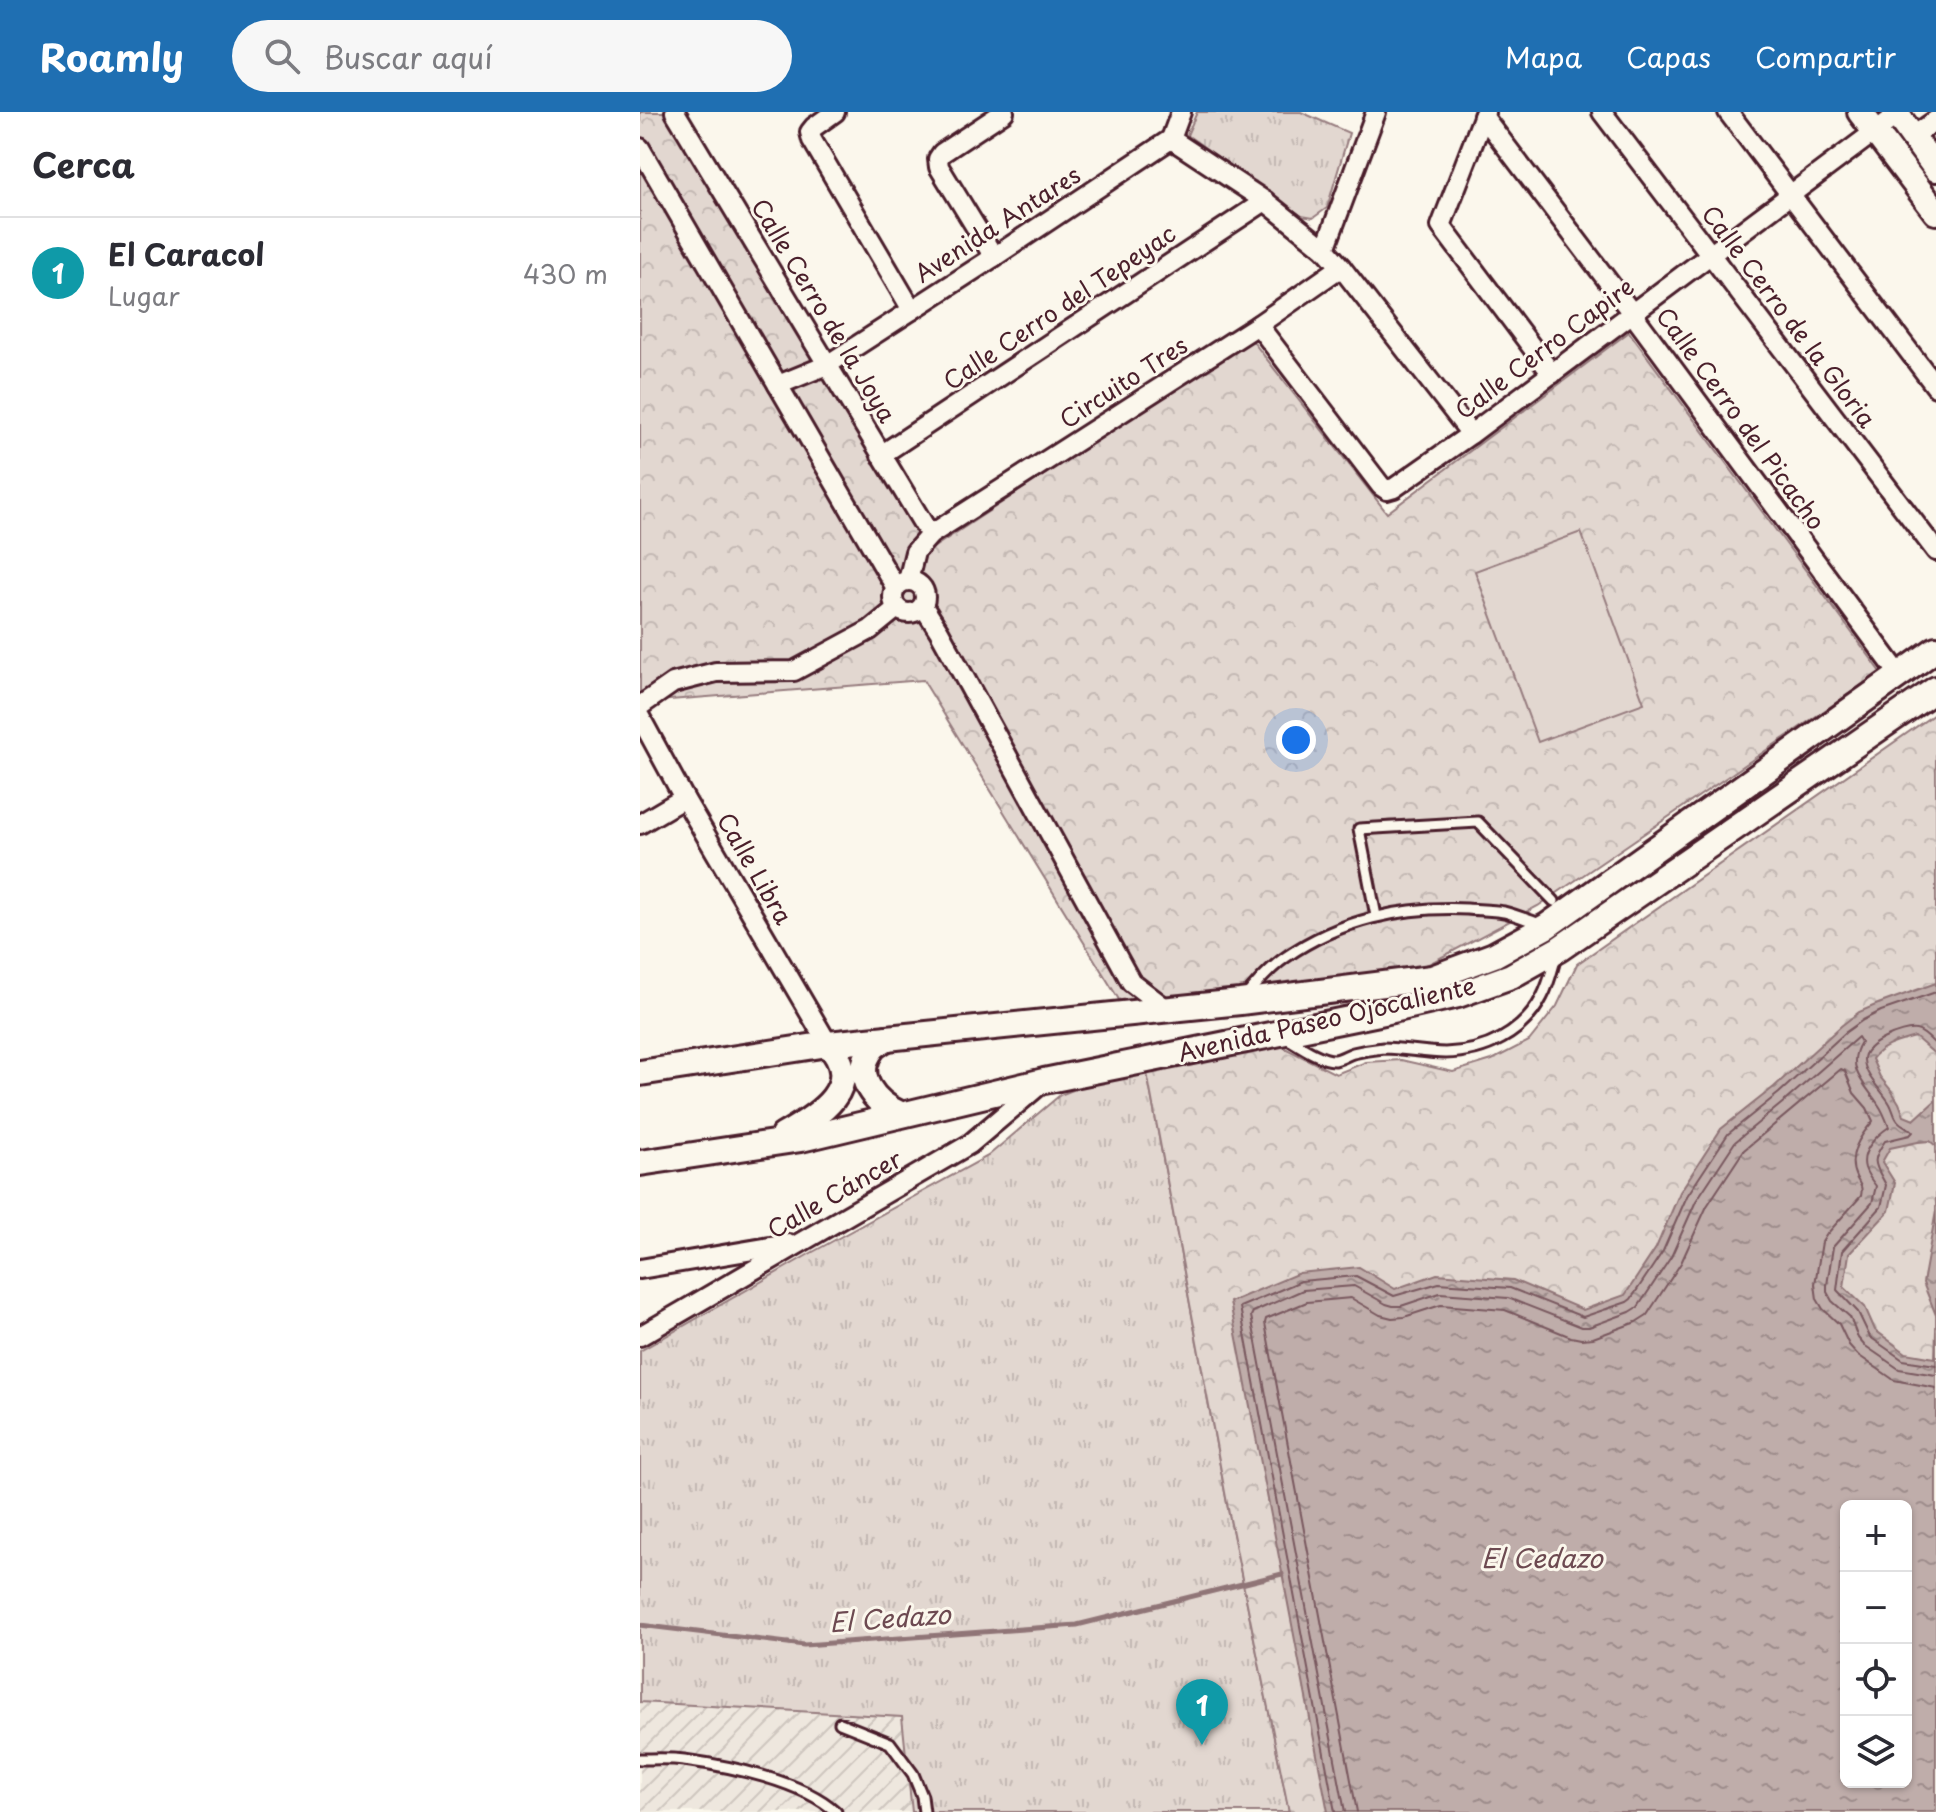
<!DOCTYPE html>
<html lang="es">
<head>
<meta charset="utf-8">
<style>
	:root { --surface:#fff; --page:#f7f7f7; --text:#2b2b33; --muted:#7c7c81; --line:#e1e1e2; --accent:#1f6fb2 }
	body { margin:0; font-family:"Playpen Sans",sans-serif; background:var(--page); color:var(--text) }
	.controls { position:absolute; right:24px; bottom:24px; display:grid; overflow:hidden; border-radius:12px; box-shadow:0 2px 6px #0004 }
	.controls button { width:72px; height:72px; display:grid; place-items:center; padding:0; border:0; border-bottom:2px solid var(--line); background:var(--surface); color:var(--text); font:40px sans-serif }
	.you { position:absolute; left:656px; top:628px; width:28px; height:28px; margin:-20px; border:6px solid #fff; border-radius:50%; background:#1a73e8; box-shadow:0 0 0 12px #1a73e833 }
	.badge { display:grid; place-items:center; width:52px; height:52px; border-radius:50%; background:var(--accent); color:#fff; font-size:26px; font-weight:700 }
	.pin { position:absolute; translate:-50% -66px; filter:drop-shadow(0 2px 4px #0008) }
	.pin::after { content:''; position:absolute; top:42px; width:28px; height:24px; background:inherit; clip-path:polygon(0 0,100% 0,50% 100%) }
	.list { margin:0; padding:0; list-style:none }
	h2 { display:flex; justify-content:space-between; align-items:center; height:104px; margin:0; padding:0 32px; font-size:34px }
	h2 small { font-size:26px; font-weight:400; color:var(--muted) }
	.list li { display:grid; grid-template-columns:52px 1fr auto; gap:24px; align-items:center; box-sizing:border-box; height:112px; padding:0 32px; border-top:2px solid var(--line) }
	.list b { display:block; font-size:30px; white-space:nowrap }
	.list p { margin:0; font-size:26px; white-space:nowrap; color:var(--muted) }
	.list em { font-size:26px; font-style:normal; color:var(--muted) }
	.icon { flex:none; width:44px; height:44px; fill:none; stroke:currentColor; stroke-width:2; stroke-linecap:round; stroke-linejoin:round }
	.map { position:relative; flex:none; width:1296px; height:1700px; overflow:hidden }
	header { display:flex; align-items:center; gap:48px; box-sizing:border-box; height:112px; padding:0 40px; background:var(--accent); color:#fff }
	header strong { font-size:38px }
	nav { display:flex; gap:44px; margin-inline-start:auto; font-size:28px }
	.search { width:560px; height:72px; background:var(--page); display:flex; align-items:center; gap:20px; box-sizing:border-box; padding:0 28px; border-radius:44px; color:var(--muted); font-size:30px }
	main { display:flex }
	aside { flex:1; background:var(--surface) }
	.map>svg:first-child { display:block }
	.industrial { fill:url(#industrial-furrows) }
	.grass { fill:url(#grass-tufts); stroke:#967b7e; stroke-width:2 }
	.forest { fill:url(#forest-crowns); stroke:#967b7e; stroke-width:2; fill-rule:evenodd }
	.pitch { fill:#e2d7d0; stroke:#967b7e; stroke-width:2 }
	.water { fill:url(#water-ripples); stroke:#907477; stroke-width:2; fill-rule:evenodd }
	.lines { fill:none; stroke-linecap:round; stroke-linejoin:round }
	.shore { stroke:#79585e; stroke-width:2 }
	.stream { stroke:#907477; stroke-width:5 }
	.service-casing { stroke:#4a1f2b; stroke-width:15 }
	.minor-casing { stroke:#4a1f2b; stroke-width:24 }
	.secondary-casing { stroke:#4a1f2b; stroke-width:30 }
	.service { stroke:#fbf7ec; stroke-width:9 }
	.minor { stroke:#fbf7ec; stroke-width:18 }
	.secondary { stroke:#fbf7ec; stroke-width:24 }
	.labels { text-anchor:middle; stroke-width:6; stroke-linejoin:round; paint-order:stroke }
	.street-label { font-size:24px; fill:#4a1f2b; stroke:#fbf7ec }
	.water-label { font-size:26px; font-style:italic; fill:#6d4a51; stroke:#fbf7ec }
</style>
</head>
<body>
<header>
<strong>Roamly</strong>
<div class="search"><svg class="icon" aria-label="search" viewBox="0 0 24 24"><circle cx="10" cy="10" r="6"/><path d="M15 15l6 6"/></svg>Buscar aquí</div>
<nav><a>Mapa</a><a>Capas</a><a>Compartir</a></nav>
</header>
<main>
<aside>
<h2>Cerca<small></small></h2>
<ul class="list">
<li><span class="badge" style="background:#0f9aa8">1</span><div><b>El Caracol</b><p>Lugar</p></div><em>430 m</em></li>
</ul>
</aside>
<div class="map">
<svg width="1296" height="1700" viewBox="0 0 1296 1700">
	<defs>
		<pattern id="industrial-furrows" width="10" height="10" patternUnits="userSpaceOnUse" patternTransform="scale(2)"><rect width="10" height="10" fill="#eee7de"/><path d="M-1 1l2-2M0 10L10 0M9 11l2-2" fill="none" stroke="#cec6bf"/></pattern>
		<pattern id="grass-tufts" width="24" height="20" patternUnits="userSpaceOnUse" patternTransform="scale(2)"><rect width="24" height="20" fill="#e2d7d0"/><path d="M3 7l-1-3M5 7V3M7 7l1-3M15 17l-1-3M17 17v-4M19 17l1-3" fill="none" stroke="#c3b8b3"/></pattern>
		<pattern id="forest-crowns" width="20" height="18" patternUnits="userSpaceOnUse" patternTransform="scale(2)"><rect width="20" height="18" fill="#e2d7d0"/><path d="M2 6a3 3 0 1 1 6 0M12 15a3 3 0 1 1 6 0" fill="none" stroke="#c3b8b3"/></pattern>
		<pattern id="water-ripples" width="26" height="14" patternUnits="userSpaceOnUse" patternTransform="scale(2)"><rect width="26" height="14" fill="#bfadaa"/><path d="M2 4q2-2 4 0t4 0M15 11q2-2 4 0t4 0" fill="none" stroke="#9d8c8b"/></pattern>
	</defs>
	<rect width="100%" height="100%" fill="#fbf7ec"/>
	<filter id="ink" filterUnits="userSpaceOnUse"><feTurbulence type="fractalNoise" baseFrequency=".0125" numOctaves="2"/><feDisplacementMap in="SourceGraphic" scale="16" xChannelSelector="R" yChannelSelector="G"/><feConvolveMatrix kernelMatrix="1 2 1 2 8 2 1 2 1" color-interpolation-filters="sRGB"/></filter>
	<g filter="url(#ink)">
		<path class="industrial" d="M0,1590L262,1605L272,1700H0Z"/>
		<g class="grass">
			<path d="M557,0H661L709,21L687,96L673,106L662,104L547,23Z"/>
			<path d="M505,950L589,1402L649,1700H272L262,1605L0,1590V1239L171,1141L348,1044L420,983Z"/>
		</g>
		<g class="forest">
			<path d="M0,0H25L288,439L611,227L747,401L989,220L1241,560L898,794L787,853L639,877L481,891L283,568L5,590L0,581Z"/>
			<path d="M1296,601V1700H649L589,1402L505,950L633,930L696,962L726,950L761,948L813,960L852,948L889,929L917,894L937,852ZM1206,1394H1266V1670H1206Z"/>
		</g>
		<path class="pitch" d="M941,420L1004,591L898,630L835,459Z"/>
		<g class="water">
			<path d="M1296,871V943L1275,925C1258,930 1242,933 1232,947L1240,965L1251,978L1259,991L1264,1004L1274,1008L1296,988V1034L1290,1029L1278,1030L1250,1036L1242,1050L1255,1071L1249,1099L1209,1142L1204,1175L1225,1195L1235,1218L1266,1241L1295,1246L1296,1219V1700H688L590,1190L659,1161L719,1155L755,1177L797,1162L873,1168L943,1198L985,1183L1016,1136L1040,1080L1081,1017L1134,975L1201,914L1219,900L1238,892ZM1206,1394H1266V1670H1206Z"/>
			<path d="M1296,1099V1203L1283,1171Z"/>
		</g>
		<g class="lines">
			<g class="shore">
				<path d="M1296,933C1291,928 1283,919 1276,918C1262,916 1223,932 1224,948C1225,965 1242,978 1250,992C1253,997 1254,1005 1258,1009C1262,1014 1269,1015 1273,1020L1270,1023L1245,1029C1230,1050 1235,1052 1246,1073L1241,1095L1202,1139L1197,1178L1218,1200L1230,1225L1263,1248L1296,1253"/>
				<path d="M695,1700L600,1195L661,1169L716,1164L754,1184L799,1171L870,1176L943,1205L987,1190L991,1187L1023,1139L1047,1084L1088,1022L1139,981L1206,920L1223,908L1241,899L1296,880"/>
				<path d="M705,1700L611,1204L613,1200L663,1178L714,1174L746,1192L753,1194H761L800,1181L868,1186L942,1215H949L990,1200L998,1195L1031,1145L1056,1089L1095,1030L1146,988L1218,925L1221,930C1205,956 1224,971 1238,992C1243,999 1246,1007 1249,1015C1237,1023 1220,1039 1225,1056C1227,1062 1232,1069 1236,1074L1232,1091L1193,1135L1187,1173V1180L1192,1189L1210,1205L1218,1226L1224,1233L1259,1257L1296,1263"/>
				<path d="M717,1700L625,1211L626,1207L667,1190L711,1186L740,1203L752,1206L764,1205L801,1193L865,1198L931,1225L941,1227L953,1226L996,1210L1007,1203L1041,1151L1067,1094L1104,1038L1201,957L1205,959L1214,981L1227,996L1233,1009C1220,1024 1206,1044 1216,1065C1220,1073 1223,1074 1221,1084L1187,1122L1182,1130L1175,1172L1177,1187L1183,1197L1199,1212L1209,1233L1218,1243L1254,1268L1296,1276"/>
			</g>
			<path class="stream" d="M0,1513L164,1533L437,1513L642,1462"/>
			<defs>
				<g id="service">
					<path d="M736,804L719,717L838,710L914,789"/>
					<path d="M606,884C618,870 631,855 646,845C699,808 763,794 827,797C839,798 852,798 864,800C876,803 888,808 900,812"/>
					<path d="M645,925C657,932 681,949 695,948C701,947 707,943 713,941C722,939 734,937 743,936C764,936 785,941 805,941C845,940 883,922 902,885C909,872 912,858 916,844"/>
					<path d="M200,1611L250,1631L273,1662L282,1684L284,1700"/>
					<path d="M0,1647C14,1647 30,1646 44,1648C89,1654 163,1669 196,1700"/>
				</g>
				<g id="minor">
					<path d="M35,0L290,423"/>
					<path d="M195,0L174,15L170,20L172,28L272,198"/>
					<path d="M845,0L801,114L912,262"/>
					<path d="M962,0L1296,439"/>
					<path d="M1088,0L1296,275"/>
					<path d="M843,4L992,201L1259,562"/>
					<path d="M1272,25L1296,8"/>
					<path d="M531,27L625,89L685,137L701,155L831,322"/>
					<path d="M0,36L256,476"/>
					<path d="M685,137L736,0"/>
					<path d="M354,145L299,55L298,47L302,41L364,0"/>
					<path d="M618,213L741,374L747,378L754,376L831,322L1257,3"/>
					<path d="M138,273L187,253L354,145L531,27L541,0"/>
					<path d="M241,343L625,89"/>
					<circle cx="269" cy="485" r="16"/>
					<path d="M268,469L275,440L290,423L618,213L701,155"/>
					<path d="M283,494L299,519L491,870L525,896"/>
					<path d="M0,594L33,571L76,560L154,559L230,518L257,496"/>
					<path d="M0,605L44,686L188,932"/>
					<path d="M0,712L44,686"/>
					<path d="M0,1157L148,1132"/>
					<path d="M0,1224L330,1032L403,970"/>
				</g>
				<g id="secondary">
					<path d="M1220,0L1296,100"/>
					<path d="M1255,0L1296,57"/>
					<path d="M247,926C242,929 235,933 232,937C211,964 235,991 260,1002"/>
					<path d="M0,961L188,932L600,890L792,866L854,843L907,814L1296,537"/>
					<path d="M143,1024C178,1004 227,974 188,932"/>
					<path d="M0,1051L161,1027L404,969L744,900L818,883L871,864L919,837L1296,577"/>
				</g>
			</defs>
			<use href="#service" class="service-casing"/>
			<use href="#minor" class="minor-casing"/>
			<use href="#secondary" class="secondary-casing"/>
			<use href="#service" class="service"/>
			<use href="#minor" class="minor"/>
			<use href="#secondary" class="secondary"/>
		</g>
	</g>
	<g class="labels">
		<g class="street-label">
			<text transform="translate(358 113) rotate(-33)" y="8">Avenida Antares</text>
			<text transform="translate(420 196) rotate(-34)" y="8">Calle Cerro del Tepeyac</text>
			<text transform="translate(183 199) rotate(59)" y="8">Calle Cerro de la Joya</text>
			<text transform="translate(1148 205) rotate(53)" y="8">Calle Cerro de la Gloria</text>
			<text transform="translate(905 237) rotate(-37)" y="8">Calle Cerro Capire</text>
			<text transform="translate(484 271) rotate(-33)" y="8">Circuito Tres</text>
			<text transform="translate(1100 307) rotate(54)" y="8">Calle Cerro del Picacho</text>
			<text transform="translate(114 757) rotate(60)" y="8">Calle Libra</text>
			<text transform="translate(687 908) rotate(-13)" y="8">Avenida Paseo Ojocaliente</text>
			<text transform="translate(195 1083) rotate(-30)" y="8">Calle Cáncer</text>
		</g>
		<g class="water-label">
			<text x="902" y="1456">El Cedazo</text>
			<text transform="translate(250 1507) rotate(-4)" y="9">El Cedazo</text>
		</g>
	</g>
</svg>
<div class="controls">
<button>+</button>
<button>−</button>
<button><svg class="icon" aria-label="locate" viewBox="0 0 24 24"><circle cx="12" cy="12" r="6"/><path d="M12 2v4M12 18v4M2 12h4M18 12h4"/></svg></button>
<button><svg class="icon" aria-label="layers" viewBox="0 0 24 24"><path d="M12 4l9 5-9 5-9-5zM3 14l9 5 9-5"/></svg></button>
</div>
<div class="you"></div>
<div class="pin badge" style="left:562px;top:1633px;background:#0f9aa8">1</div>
</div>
</main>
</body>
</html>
